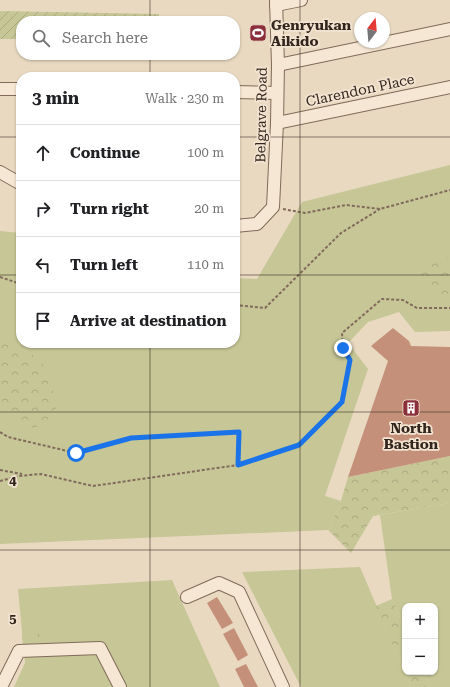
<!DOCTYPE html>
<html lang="en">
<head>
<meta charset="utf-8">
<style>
	:root { --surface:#fff; --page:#f2f2f2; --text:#202124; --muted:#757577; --line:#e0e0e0 }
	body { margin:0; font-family:"Roboto Serif",serif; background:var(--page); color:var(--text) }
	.controls { position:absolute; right:12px; bottom:12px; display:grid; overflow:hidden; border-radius:8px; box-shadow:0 1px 3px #0004 }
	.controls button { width:36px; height:36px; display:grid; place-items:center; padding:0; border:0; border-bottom:1px solid var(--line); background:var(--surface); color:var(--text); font:20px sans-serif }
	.compass { position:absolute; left:354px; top:12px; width:36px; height:36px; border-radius:50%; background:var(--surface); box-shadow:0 1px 3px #0004; rotate:16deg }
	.stop { position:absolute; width:12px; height:12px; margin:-9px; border:3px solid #1a73e8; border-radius:50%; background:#fff }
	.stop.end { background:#1a73e8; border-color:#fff; box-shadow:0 1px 4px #0008 }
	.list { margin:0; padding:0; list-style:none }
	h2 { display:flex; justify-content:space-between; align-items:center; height:52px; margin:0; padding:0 16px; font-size:17px }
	h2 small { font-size:13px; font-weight:400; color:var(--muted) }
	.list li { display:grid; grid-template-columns:26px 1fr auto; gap:12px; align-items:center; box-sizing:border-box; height:56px; padding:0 16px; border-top:1px solid var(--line) }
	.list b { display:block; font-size:15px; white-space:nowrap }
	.list em { font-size:13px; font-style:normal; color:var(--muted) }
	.icon { flex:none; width:22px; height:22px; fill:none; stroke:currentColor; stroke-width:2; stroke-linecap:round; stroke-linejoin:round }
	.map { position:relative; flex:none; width:450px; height:687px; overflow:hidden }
	.search { position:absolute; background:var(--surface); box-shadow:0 1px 3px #0004; left:16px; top:16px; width:224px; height:44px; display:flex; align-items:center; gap:10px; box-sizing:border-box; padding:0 14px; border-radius:16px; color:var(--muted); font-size:15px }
	.panel { position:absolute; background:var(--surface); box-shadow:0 1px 3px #0004; left:16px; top:72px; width:224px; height:276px; border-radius:16px }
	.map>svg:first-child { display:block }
	.grass { fill:#c6c696 }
	.forest { fill:url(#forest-crowns) }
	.park { fill:url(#park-tufts) }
	.garden { fill:url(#garden-furrows) }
	.building { fill:#c5907a }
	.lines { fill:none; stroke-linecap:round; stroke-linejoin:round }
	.minor-casing { stroke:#816a5a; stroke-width:14 }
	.path { stroke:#816a5a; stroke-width:2; stroke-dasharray:3 2; stroke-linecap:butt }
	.minor { stroke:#f5e7d3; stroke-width:12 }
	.route { stroke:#1a73e8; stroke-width:5 }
	.grid { fill:none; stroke:#32251d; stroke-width:1; stroke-opacity:0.55 }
	.labels { text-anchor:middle; stroke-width:3.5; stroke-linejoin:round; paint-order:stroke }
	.poi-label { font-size:14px; font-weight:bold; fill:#32251d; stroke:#f2e4d0; text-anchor:start }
	.street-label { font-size:14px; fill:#32251d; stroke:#f2e4d0 }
	.grid-label { font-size:13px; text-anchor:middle; font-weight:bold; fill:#32251d; stroke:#f2e4d0; stroke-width:3.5; stroke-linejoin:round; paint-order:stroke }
</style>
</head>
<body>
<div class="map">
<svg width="450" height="687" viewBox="0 0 450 687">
	<defs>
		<pattern id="forest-crowns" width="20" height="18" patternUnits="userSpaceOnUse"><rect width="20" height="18" fill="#c6c696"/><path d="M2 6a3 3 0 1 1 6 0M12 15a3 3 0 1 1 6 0" fill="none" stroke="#abaa81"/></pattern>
		<pattern id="park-tufts" width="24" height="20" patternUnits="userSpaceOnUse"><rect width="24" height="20" fill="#c6c696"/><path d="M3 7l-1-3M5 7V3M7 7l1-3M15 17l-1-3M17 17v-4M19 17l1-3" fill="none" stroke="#abaa81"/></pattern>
		<pattern id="garden-furrows" width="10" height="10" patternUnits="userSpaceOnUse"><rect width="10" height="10" fill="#c6c696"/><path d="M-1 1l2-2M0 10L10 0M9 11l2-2" fill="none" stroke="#abaa81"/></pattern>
	</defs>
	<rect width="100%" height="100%" fill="#e9d9c1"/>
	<g class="grass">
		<path d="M450,165V331L415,332L399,312L368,322L348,343L368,369L325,496L341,501L328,530L0,544V231L21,233V343H235V278L257,279L302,202Z"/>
		<path d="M450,503V687H430L424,672H435V606H405V629L392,599L380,515Z"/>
		<path d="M360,567L411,687H301L242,572Z"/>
		<path d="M172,580L220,687H14L25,663L18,589Z"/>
	</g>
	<g class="forest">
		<path d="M450,257V295L438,294L425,284L421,276L427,260Z"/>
		<path d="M0,336L27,349L47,368L57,407L43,425L31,428L1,411L0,407Z"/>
		<path d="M450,456V503L373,516L351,553L328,530L341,501L348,477Z"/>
		<path d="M392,599L405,629V672H424L430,687H411L376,606Z"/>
	</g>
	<path class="park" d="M22,634H40L41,647L23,648Z"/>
	<path class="garden" d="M0,11L159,14V21H21V39H0Z"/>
	<g class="building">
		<path d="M393,328L409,341L411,346L450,347V456L348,477L388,361L371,346Z"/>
		<path d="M217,597L233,623L222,629L207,603Z"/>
		<path d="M234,628L248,655L238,661L223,634Z"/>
		<path d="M246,664L258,687H244L235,669Z"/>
	</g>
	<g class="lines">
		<defs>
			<g id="minor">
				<path d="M276,5L301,0"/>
				<path d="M278,65L450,29"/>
				<path d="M0,89H21"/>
				<path d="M235,92L277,93"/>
				<path d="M277,123L450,87"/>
				<path d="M0,172L21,184"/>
				<path d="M235,226L257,224L273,207L277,123L278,65L276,0"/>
				<path d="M187,597L219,583L239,592L283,687"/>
				<path d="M1,687L19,651L100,648L120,687"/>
			</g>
		</defs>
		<use href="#minor" class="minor-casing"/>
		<g class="path">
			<path d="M283,209L305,213L346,205L380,209L450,190"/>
			<path d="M0,277L21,284"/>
			<path d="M235,305L265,308L341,233L380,209"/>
			<path d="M0,432L8,437L76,453L131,439L239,431L238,465"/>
			<path d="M0,470L22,474"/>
			<path d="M0,481L19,476L41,474L93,486L238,465L299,445L342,402L350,360L343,348L342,333L382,299L403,300L417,308H450"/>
		</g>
		<use href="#minor" class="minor"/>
	</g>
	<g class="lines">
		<path class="route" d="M76,453L131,438L239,432L238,465L299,445L342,402L350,360L343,348"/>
	</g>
	<path class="grid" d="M150,0V21M300,0V687M150,55V77M0,137H21M235,137H450M0,275H21M235,275H450M150,343V687M0,412H450M0,550H450"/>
	<defs>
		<symbol id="stadium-square" viewBox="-11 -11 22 22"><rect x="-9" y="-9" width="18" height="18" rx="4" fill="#8b2f3b" stroke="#f2e4d0"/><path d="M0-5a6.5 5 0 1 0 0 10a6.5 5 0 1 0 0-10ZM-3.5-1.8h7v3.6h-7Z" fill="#fff"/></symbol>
		<symbol id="building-square" viewBox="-11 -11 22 22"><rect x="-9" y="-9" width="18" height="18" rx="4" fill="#8b2f3b" stroke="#f2e4d0"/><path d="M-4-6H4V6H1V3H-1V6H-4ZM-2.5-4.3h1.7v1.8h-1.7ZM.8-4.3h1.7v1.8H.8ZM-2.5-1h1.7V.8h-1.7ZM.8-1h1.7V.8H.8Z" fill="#fff"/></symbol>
	</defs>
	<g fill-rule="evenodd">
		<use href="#stadium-square" x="248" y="23" width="20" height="20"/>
		<use href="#building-square" x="401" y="398" width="20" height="20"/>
	</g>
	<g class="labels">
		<g class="poi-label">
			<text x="271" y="30">Genryukan<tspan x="271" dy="16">Aikido</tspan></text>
			<text x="411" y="433" text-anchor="middle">North<tspan x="411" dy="16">Bastion</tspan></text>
		</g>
		<g class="street-label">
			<text transform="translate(360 90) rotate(-12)" y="5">Clarendon Place</text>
			<text transform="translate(261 115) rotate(-89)" y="5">Belgrave Road</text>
		</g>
	</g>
	<g class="grid-label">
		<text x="13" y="485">4</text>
		<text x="13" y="623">5</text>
	</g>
</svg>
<div class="controls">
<button>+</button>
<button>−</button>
</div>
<svg class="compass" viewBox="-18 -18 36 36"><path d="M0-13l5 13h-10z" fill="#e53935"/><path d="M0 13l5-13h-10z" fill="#757577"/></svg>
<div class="stop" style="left:76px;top:453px"></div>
<div class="stop end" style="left:343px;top:348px"></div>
<div class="search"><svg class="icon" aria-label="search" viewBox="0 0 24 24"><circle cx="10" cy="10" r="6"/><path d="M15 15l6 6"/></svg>Search here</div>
<section class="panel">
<h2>3 min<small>Walk · 230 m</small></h2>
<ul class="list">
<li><svg class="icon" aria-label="ahead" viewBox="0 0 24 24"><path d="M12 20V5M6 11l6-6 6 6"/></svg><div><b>Continue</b></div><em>100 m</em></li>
<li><svg class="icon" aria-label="right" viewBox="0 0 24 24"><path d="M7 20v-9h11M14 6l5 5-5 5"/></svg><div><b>Turn right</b></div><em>20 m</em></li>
<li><svg class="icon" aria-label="left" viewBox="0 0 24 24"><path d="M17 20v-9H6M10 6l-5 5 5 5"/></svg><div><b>Turn left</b></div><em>110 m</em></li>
<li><svg class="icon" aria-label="arrive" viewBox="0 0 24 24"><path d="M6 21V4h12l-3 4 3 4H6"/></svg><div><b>Arrive at destination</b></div></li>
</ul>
</section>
</div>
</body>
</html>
